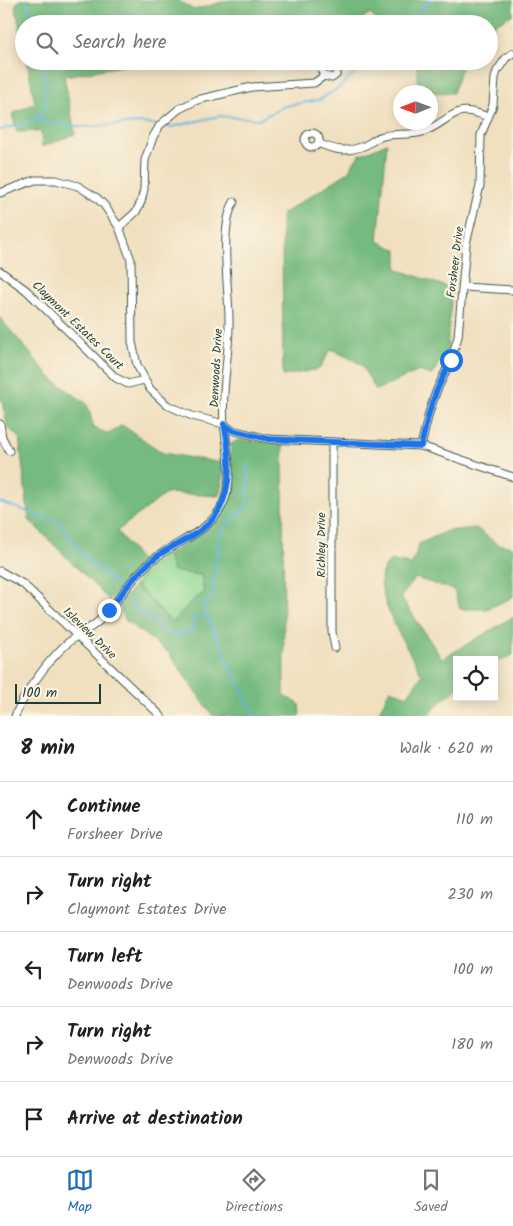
<!DOCTYPE html>
<html lang="en">
<head>
<meta charset="utf-8">
<style>
	:root { --surface:#fff; --page:#f6f6f6; --text:#202124; --muted:#757577; --line:#e0e0e0; --accent:#1f6fb2 }
	body { margin:0; font-family:Kalam,sans-serif; background:var(--page); color:var(--text) }
	.controls { position:absolute; right:15px; bottom:15px; display:grid; overflow:hidden; border-radius:0px; box-shadow:0 2px 12px #0003 }
	.controls button { width:45px; height:45px; display:grid; place-items:center; padding:0; border:0; border-bottom:1px solid var(--line); background:var(--surface); color:var(--text); font:25px sans-serif }
	.compass { position:absolute; left:393px; top:85px; width:45px; height:45px; border-radius:50%; background:var(--surface); box-shadow:0 2px 12px #0003; rotate:269deg }
	.scale { position:absolute; left:15px; bottom:12px; width:86px; box-sizing:border-box; padding-left:5px; border:2px solid #1f3d34; border-top:0; font-size:14px; line-height:18px; white-space:nowrap; color:#1f3d34; -webkit-text-stroke:4px #fcf5e5; paint-order:stroke }
	.stop { position:absolute; width:15px; height:15px; margin:-11px; border:4px solid #1a73e8; border-radius:50%; background:#fff }
	.stop.end { background:#1a73e8; border-color:#fff; box-shadow:0 1px 5px #0008 }
	.list { margin:0; padding:0; list-style:none }
	h2 { display:flex; justify-content:space-between; align-items:center; height:65px; margin:0; padding:0 20px; font-size:21px }
	h2 small { font-size:16px; font-weight:400; color:var(--muted) }
	.list li { display:grid; grid-template-columns:32px 1fr auto; gap:15px; align-items:center; box-sizing:border-box; height:75px; padding:0 20px; border-top:1px solid var(--line) }
	.list b { display:block; font-size:19px; white-space:nowrap }
	.list p { margin:0; font-size:16px; white-space:nowrap; color:var(--muted) }
	.list em { font-size:16px; font-style:normal; color:var(--muted) }
	.icon { flex:none; width:28px; height:28px; fill:none; stroke:currentColor; stroke-width:2; stroke-linecap:round; stroke-linejoin:round }
	.map { position:relative; flex:none; width:513px; height:716px; overflow:hidden }
	.search { position:absolute; background:var(--surface); box-shadow:0 2px 12px #0003; left:15px; right:15px; top:15px; height:55px; display:flex; align-items:center; gap:12px; box-sizing:border-box; padding:0 18px; border-radius:28px; color:var(--muted); font-size:19px }
	.sheet { height:440px; background:var(--surface) }
	nav { display:flex; justify-content:space-around; align-items:center; box-sizing:border-box; height:70px; border-top:1px solid var(--line); background:var(--surface); font-size:14px; color:var(--muted) }
	nav a { display:grid; justify-items:center; gap:2px }
	nav .on { color:var(--accent) }
	.map>svg:first-child { display:block }
	.green { fill:#91da95; stroke:#588c64 }
	.forest { fill:#74ba7e; stroke:#4a7c59 }
	.lines { fill:none; stroke-linecap:round; stroke-linejoin:round }
	.stream { stroke:#63b4de; stroke-width:2 }
	.minor-casing { stroke:#3e5549; stroke-width:9 }
	.minor { stroke:#fff; stroke-width:7 }
	.route { stroke:#1a73e8; stroke-width:6 }
	.labels { text-anchor:middle; stroke-width:4.5; stroke-linejoin:round; paint-order:stroke }
	.street-label { font-size:12px; fill:#1f3d34; stroke:#fcf5e5 }
</style>
</head>
<body>
<div class="map">
<svg width="513" height="716" viewBox="0 0 513 716">
	<rect width="100%" height="100%" fill="#fcf5e5"/>
	<filter id="ink" filterUnits="userSpaceOnUse"><feTurbulence type="fractalNoise" baseFrequency=".02" numOctaves="2"/><feDisplacementMap in="SourceGraphic" scale="10" xChannelSelector="R" yChannelSelector="G"/><feConvolveMatrix kernelMatrix="1 2 1 2 8 2 1 2 1" color-interpolation-filters="sRGB"/></filter>
	<filter id="wash" filterUnits="userSpaceOnUse"><feTurbulence type="fractalNoise" baseFrequency=".0096" numOctaves="4" result="noise"/><feDisplacementMap in="SourceGraphic" scale="20" xChannelSelector="R" yChannelSelector="G"/><feGaussianBlur stdDeviation="1.12" result="paint"/><feColorMatrix in="noise" values="0 0 0 0 0 0 0 0 0 0 0 0 0 0 0 0 0 1.4 0 .05"/><feComposite in="paint" operator="in"/></filter>
	<g filter="url(#wash)">
		<rect width="100%" height="100%" fill="#f0e0c0"/>
		<path class="green" d="M167,555L173,571L201,575L204,593L192,601L172,623L136,584L151,566Z"/>
		<g class="forest">
			<path d="M19,0H177L194,10L229,0H513V14L489,28V24H380L370,14L351,24H24V47L15,6Z"/>
			<path d="M27,61H151L64,76L75,134L42,147L41,131L17,132L12,114L35,103Z"/>
			<path d="M417,61H463L453,93L418,92Z"/>
			<path d="M387,143L378,241L397,250V269L452,289L447,349L432,375L419,371L376,390L361,364L331,349L319,369L283,376L282,214L347,173L359,155Z"/>
			<path d="M0,318L52,379L87,404L94,428L109,434L122,425L163,453L223,463L222,482L219,496L167,493L117,531L143,563L109,600L29,520L19,437L8,428L0,394Z"/>
			<path d="M238,440L283,443L284,696L299,704L300,716H213L169,653L125,620L119,604L136,584L172,623L192,601L204,593L201,575L173,571L167,555L212,526L220,515L230,459L231,444Z"/>
			<path d="M476,528L497,544L513,547V597L487,609H460L454,590L416,578L401,597L442,659L513,617V655L494,663V660H457V688L434,708L429,716H377L390,689L407,696L422,675C409,650 376,601 382,573C383,568 388,564 391,560L412,565L419,544L447,531Z"/>
		</g>
		<g class="lines">
			<g class="stream">
				<path d="M27,0L33,24"/>
				<path d="M408,24L427,3L433,0"/>
				<path d="M35,120L82,127L141,123L157,125"/>
				<path d="M164,126L171,127L219,116L260,119L285,106L319,100L340,87L367,61"/>
				<path d="M0,130C11,127 24,125 34,120C54,111 45,77 42,61"/>
				<path d="M0,502L60,523L81,553L119,587"/>
				<path d="M129,600L137,609L169,635L192,632V619L206,614L254,716"/>
				<path d="M206,614L204,603L212,597L220,533L247,505L249,477L246,465"/>
			</g>
		</g>
	</g>
	<g filter="url(#ink)">
		<g class="lines">
			<defs>
				<g id="minor">
					<circle cx="312" cy="140" r="7"/>
					<path d="M318,143C336,151 348,153 366,145C372,142 377,137 383,136C397,133 412,136 425,131C454,119 453,102 488,117"/>
					<path d="M0,193L35,180H56L78,186L97,198L104,205L119,227L131,260L132,342L137,365L150,389L167,405L192,416L224,424L232,430L268,439L421,446L513,477"/>
					<path d="M119,227L136,212L141,202L144,189L145,160L153,137L160,125L179,109L197,100L252,87L314,83L324,76L332,78L336,75L338,69L334,62C327,60 323,63 321,69L324,76"/>
					<path d="M0,271L26,290L116,378L128,384L144,380"/>
					<path d="M463,287L513,290"/>
					<path d="M0,424L2,437L9,451"/>
					<path d="M332,442V632L335,648"/>
					<path d="M421,446L429,413L436,392L451,360L458,337L466,244L480,186L481,135L493,105L495,78L497,71L506,58L513,53"/>
					<path d="M0,571L23,584L161,716"/>
					<path d="M15,716C25,691 55,650 77,636C85,631 92,627 99,621C119,601 132,576 154,559C177,541 208,533 222,506C235,481 227,450 224,424C221,391 229,358 229,325C230,293 218,229 234,202"/>
				</g>
			</defs>
			<use href="#minor" class="minor-casing"/>
			<use href="#minor" class="minor"/>
		</g>
	</g>
	<g class="lines" filter="url(#ink)">
		<path class="route" d="M109,610C123,592 137,572 155,558C169,547 186,541 201,530C234,507 232,460 224,424L232,430L268,439L421,446L429,413L436,392L451,360"/>
	</g>
	<g class="labels">
		<g class="street-label">
			<text transform="translate(455 262) rotate(-83)" y="4">Forsheer Drive</text>
			<text transform="translate(78 325) rotate(44)" y="4">Claymont Estates Court</text>
			<text transform="translate(216 368) rotate(-87)" y="4">Denwoods Drive</text>
			<text transform="translate(321 545) rotate(-90)" y="4">Richley Drive</text>
			<text transform="translate(90 633) rotate(44)" y="4">Isleview Drive</text>
		</g>
	</g>
</svg>
<div class="controls">
<button><svg class="icon" aria-label="locate" viewBox="0 0 24 24"><circle cx="12" cy="12" r="6"/><path d="M12 2v4M12 18v4M2 12h4M18 12h4"/></svg></button>
</div>
<svg class="compass" viewBox="-18 -18 36 36"><path d="M0-13l5 13h-10z" fill="#e53935"/><path d="M0 13l5-13h-10z" fill="#757577"/></svg>
<div class="scale">100 m</div>
<div class="stop" style="left:451px;top:360px"></div>
<div class="stop end" style="left:109px;top:610px"></div>
<div class="search"><svg class="icon" aria-label="search" viewBox="0 0 24 24"><circle cx="10" cy="10" r="6"/><path d="M15 15l6 6"/></svg>Search here</div>
</div>
<section class="sheet">
<h2>8 min<small>Walk · 620 m</small></h2>
<ul class="list">
<li><svg class="icon" aria-label="ahead" viewBox="0 0 24 24"><path d="M12 20V5M6 11l6-6 6 6"/></svg><div><b>Continue</b><p>Forsheer Drive</p></div><em>110 m</em></li>
<li><svg class="icon" aria-label="right" viewBox="0 0 24 24"><path d="M7 20v-9h11M14 6l5 5-5 5"/></svg><div><b>Turn right</b><p>Claymont Estates Drive</p></div><em>230 m</em></li>
<li><svg class="icon" aria-label="left" viewBox="0 0 24 24"><path d="M17 20v-9H6M10 6l-5 5 5 5"/></svg><div><b>Turn left</b><p>Denwoods Drive</p></div><em>100 m</em></li>
<li><svg class="icon" aria-label="right" viewBox="0 0 24 24"><path d="M7 20v-9h11M14 6l5 5-5 5"/></svg><div><b>Turn right</b><p>Denwoods Drive</p></div><em>180 m</em></li>
<li><svg class="icon" aria-label="arrive" viewBox="0 0 24 24"><path d="M6 21V4h12l-3 4 3 4H6"/></svg><div><b>Arrive at destination</b></div></li>
</ul>
</section>
<nav>
<a class="on"><svg class="icon" aria-label="map" viewBox="0 0 24 24"><path d="M3 6l6-2 6 2 6-2v14l-6 2-6-2-6 2zM9 4v14M15 6v14"/></svg>Map</a>
<a><svg class="icon" aria-label="directions" viewBox="0 0 24 24"><path d="M12 3l9 9-9 9-9-9zM9 14v-3h6M13 9l2 2-2 2"/></svg>Directions</a>
<a><svg class="icon" aria-label="saved" viewBox="0 0 24 24"><path d="M7 4h10v16l-5-4-5 4z"/></svg>Saved</a>
</nav>
</body>
</html>
